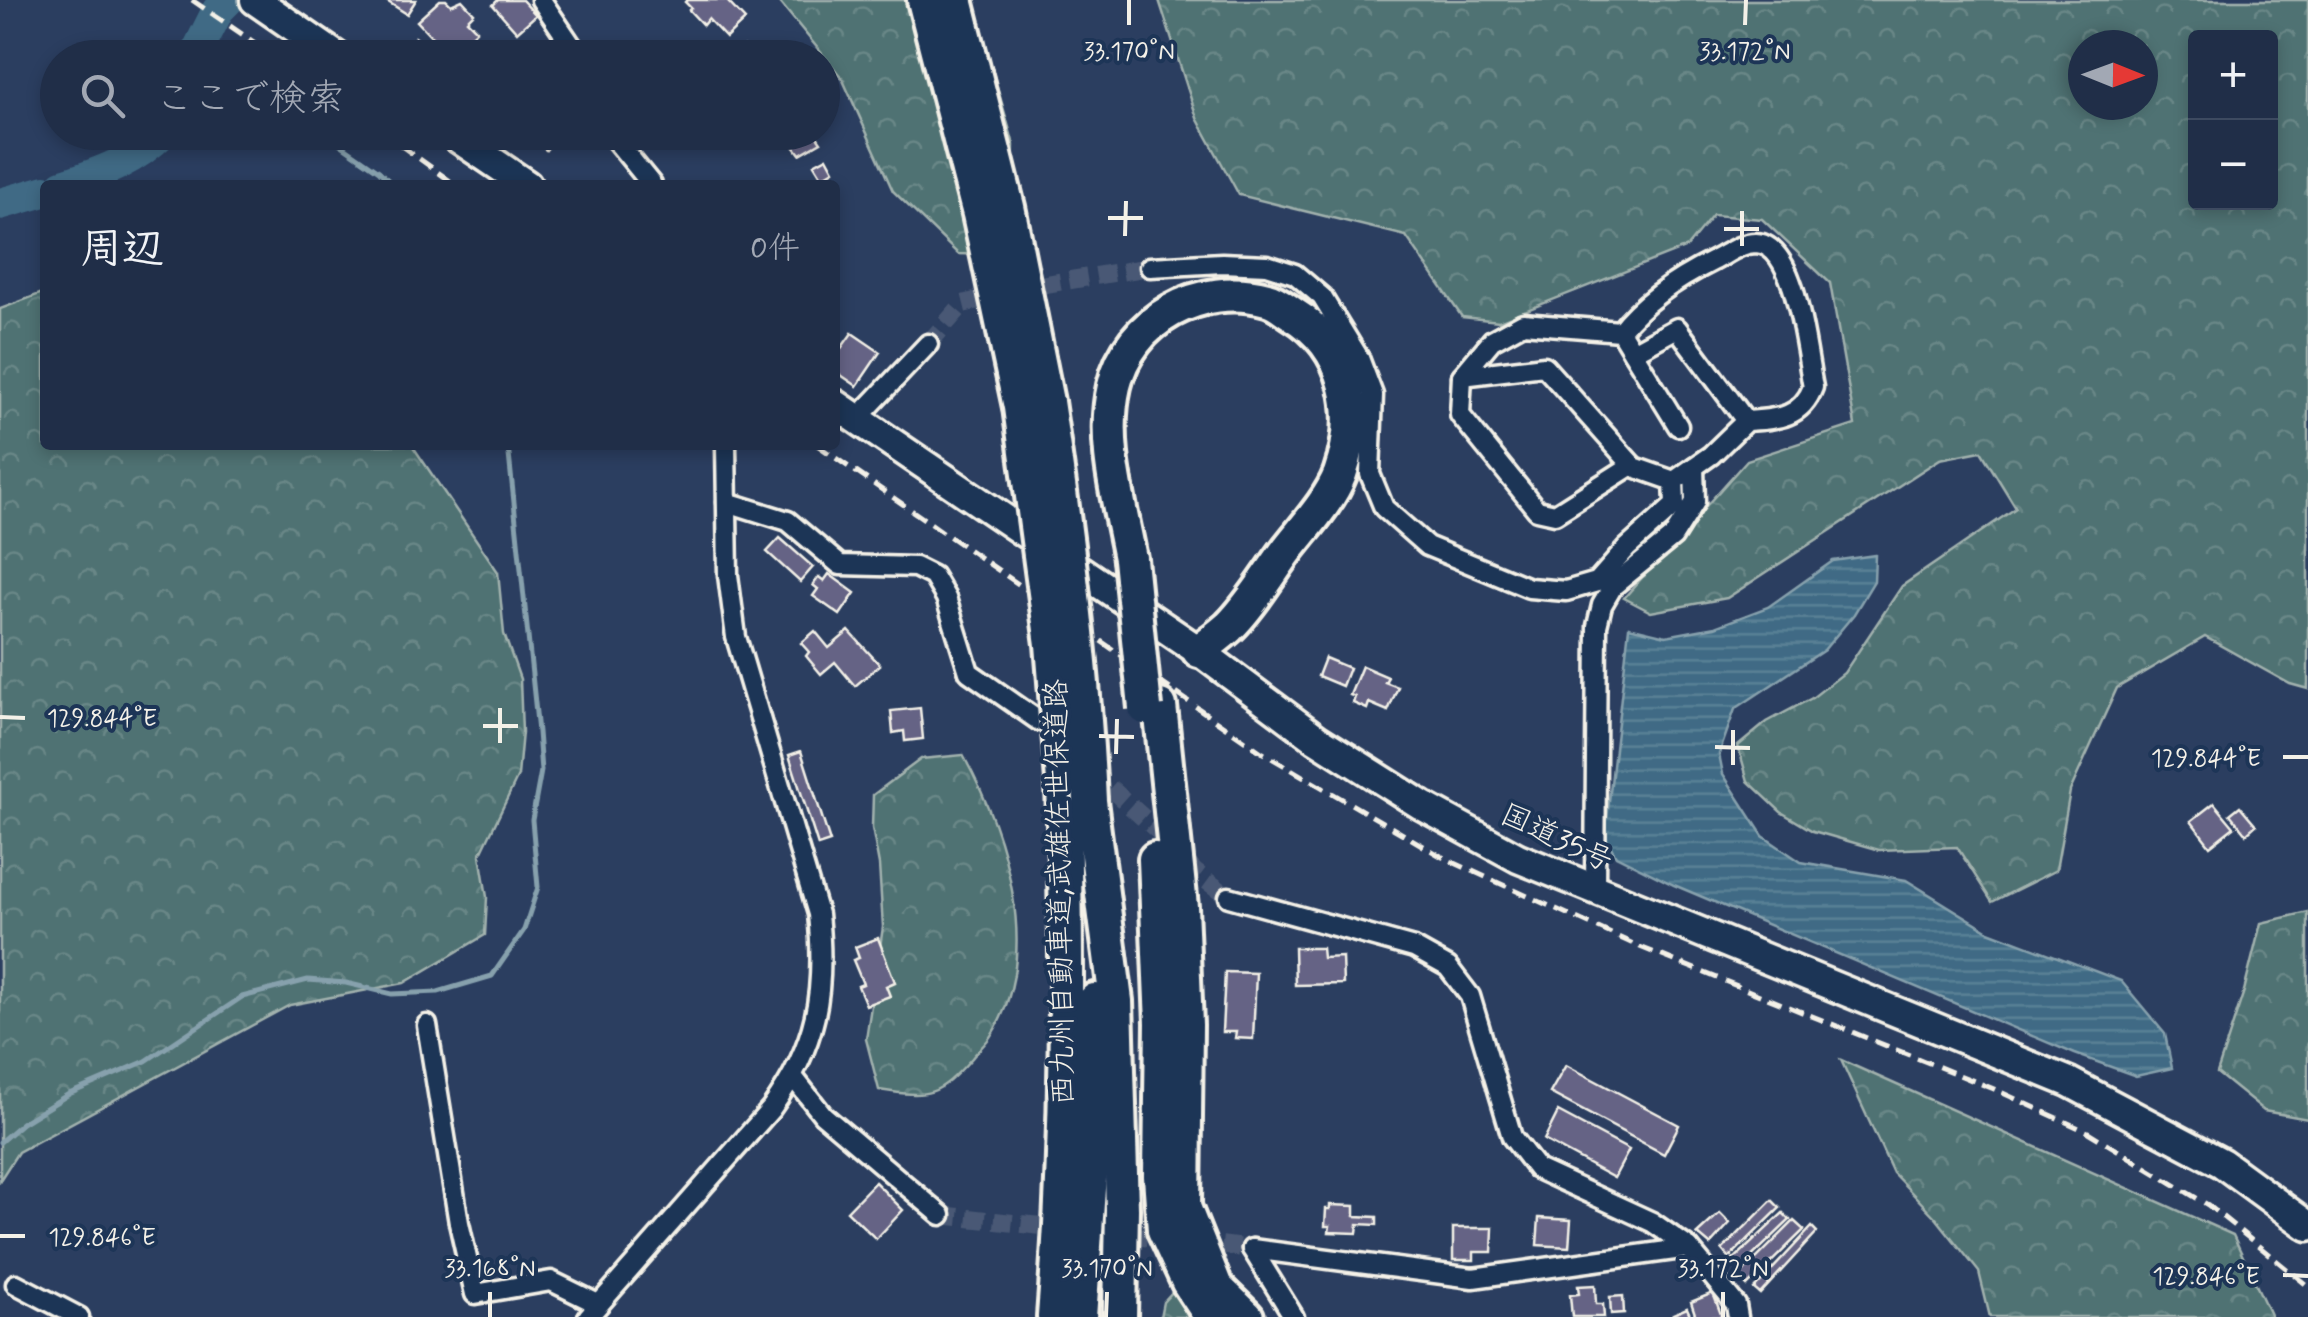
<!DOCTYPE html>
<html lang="ja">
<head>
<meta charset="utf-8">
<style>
	:root { --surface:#202e48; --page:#2d3a52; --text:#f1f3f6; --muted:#a2a8b4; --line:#3d4a60 }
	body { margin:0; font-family:Mynerve,"Klee One",sans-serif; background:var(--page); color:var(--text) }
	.controls { position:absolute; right:30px; top:30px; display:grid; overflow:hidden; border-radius:10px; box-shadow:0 5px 15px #0003 }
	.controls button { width:90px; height:90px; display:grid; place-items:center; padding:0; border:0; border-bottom:2px solid var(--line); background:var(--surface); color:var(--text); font:50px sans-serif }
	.compass { position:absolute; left:2068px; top:30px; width:90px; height:90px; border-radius:50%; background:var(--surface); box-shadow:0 5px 15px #0003; rotate:91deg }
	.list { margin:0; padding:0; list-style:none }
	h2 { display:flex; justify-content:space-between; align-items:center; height:130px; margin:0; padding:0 40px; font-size:42px }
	h2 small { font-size:32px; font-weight:400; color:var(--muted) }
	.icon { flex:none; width:55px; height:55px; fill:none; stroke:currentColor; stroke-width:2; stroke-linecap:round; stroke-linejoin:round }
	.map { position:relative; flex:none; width:2308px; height:1317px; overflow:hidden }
	.search { position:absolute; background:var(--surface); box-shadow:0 5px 15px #0003; left:40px; top:40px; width:800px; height:110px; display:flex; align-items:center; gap:25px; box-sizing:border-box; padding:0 35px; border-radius:55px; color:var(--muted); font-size:38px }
	.panel { position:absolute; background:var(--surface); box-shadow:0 5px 15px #0003; left:40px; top:180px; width:800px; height:270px; border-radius:10px }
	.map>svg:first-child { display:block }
	.forest { fill:url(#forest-crowns); stroke:#a2b2ae; stroke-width:2.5; fill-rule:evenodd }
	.water { fill:url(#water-rules); stroke:#87a1ad; stroke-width:2.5 }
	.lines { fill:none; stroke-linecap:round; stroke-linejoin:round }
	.stream { stroke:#87a1ad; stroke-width:5 }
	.river { stroke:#3f6b85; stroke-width:32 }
	.building { fill:#656485; stroke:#f4f1e8; stroke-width:2.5 }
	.minor-tunnel { stroke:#495974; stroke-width:18; stroke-dasharray:18 9; stroke-linecap:butt }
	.minor-casing { stroke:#f4f1e8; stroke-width:25 }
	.trunk-casing { stroke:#f4f1e8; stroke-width:35 }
	.motorway-casing { stroke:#f4f1e8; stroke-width:40 }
	.minor { stroke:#1d3557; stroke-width:18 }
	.trunk { stroke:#1d3557; stroke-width:28 }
	.motorway { stroke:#1d3557; stroke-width:32 }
	.rail { stroke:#f4f1e8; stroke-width:5; stroke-dasharray:15 8; stroke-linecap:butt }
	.motorway-bridge-casing { stroke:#f4f1e8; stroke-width:40; stroke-linecap:butt }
	.motorway-bridge { stroke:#1d3557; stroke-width:32 }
	.ticks { fill:none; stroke:#f4f1e8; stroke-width:4 }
	.labels { text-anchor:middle; stroke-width:8; stroke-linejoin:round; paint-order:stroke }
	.street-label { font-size:30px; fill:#f4f1e8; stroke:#1d3557 }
	.ticks-label { font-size:25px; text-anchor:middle; fill:#f4f1e8; stroke:#1d3557; stroke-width:8; stroke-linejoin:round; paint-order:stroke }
</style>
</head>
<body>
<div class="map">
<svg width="2308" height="1317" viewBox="0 0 2308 1317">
	<defs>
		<pattern id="forest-crowns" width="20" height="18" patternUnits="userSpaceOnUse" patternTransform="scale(2.5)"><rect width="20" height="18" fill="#4f7273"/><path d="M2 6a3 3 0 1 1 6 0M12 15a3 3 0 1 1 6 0" fill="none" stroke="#698787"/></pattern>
		<pattern id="water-rules" width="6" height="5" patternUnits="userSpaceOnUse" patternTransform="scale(2.5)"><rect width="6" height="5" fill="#3f6b85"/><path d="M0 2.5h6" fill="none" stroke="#5b8196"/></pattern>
	</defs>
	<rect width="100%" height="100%" fill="#2b3e60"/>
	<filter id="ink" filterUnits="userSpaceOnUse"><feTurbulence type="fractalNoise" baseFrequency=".01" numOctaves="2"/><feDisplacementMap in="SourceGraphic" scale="20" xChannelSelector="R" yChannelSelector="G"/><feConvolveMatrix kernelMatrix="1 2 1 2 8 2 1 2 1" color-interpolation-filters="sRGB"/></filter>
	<g filter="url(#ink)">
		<g class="forest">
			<path d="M778,0H972L1014,145L1012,225L993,255L958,254L893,191L842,78Z"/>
			<path d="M1159,0H2308V689L2290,684L2205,637L2117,688L2070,791L2056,870L1992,902L1957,847L1879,850L1813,831L1781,812L1748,781L1738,746L1767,722L1812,698L1844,673L1902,586L2016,508L1981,451L1940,459L1727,598L1651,612L1624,598L1747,460L1855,425L1830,283L1762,219L1713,215L1687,247L1499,321L1462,317L1406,236L1239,195L1197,118ZM2196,38H2270V202H2196ZM2083,45H2143V105H2083Z"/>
			<path d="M45,292V445H412L498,572L504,634L520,679L522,732L518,776L480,855L487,897L485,935L404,983L290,1005L18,1152L0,1180V309Z"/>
			<path d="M963,755C1005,831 1043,953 992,1034C987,1043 978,1050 972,1058C937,1097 930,1098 879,1090L866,1039L883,927L879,865L872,828L873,795L921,759Z"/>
			<path d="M2308,912V1119L2264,1111L2217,1073L2244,991L2261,923Z"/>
			<path d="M1841,1060L2233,1235L2271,1317H1990L1979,1272L1936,1218L1893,1173Z"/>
			<path d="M1175,1289L1196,1317H1160L1163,1302Z"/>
		</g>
		<path class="water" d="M1875,555L1874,581L1854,614L1824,650L1735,709L1719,754L1723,774L1763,836L1801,862L1906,880L1989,931L2121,981L2165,1034L2172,1068L2136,1076L2075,1054L1674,885L1616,856L1605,836L1629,627L1666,636L1715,627L1768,607L1833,561Z"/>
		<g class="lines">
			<g class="stream">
				<path d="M323,132L379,171L393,185"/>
				<path d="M0,1142L22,1123L69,1094L146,1061L242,997L308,980L346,983L392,994L438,992L492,976L524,930L538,887L532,820L541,771L538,732L508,445"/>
			</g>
			<g class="river">
				<path d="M194,58L218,10L228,0"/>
				<path d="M63,185C100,173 135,161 163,132"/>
				<path d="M0,204L45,191"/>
			</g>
		</g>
		<g class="building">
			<path d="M385,0H416L407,14Z"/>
			<path d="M440,0H446L451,5L462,0L474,13L467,20L477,30L450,56L417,21Z"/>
			<path d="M498,0H522L536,15L517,32L493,5Z"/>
			<path d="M687,0H726L745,20L726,38L708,19L703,25L689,10L691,8L685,2Z"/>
			<path d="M415,37L434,52L430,58L400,57Z"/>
			<path d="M556,44L560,47L559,58H531L532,45Z"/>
			<path d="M744,47L751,58H728Z"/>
			<path d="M522,132H566L560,141L555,138L546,150Z"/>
			<path d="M776,132H814L821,142L800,154L788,138L783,142Z"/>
			<path d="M827,157L834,170L822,177L814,164Z"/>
			<path d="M852,333L880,352L857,386L835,371V357Z"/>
			<path d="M780,538L813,567L800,582L767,552Z"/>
			<path d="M829,574L855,593L840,615L813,596L818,589L813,585L819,577L824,581Z"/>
			<path d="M815,631L829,648L849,631L880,665L855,686L835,662L821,674L806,656L809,652L801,643Z"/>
			<path d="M1325,658L1349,668L1342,686L1318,676Z"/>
			<path d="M1362,666L1388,677L1385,682L1398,687L1388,711L1369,703L1367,709L1353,703L1355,697L1350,695Z"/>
			<path d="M920,708L923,739L905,741L904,731L893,733L891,711Z"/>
			<path d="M801,751L830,842L818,846L789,755Z"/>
			<path d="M2214,803L2234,827L2210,846L2191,821Z"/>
			<path d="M2240,806L2256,825L2246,834L2230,814Z"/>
			<path d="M878,938L895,982L886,986L890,996L866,1005L858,986L863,984L853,960L859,958L855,947Z"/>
			<path d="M1294,948H1322L1323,958L1342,957L1343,984L1295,985Z"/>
			<path d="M1225,972L1256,973L1253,1039L1235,1038L1236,1032H1222Z"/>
			<path d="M1566,1065L1679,1125L1664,1154L1550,1093Z"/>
			<path d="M1558,1112L1629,1150L1614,1178L1544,1140Z"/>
			<path d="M875,1182L903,1210L876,1239L847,1211Z"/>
			<path d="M1772,1200L1780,1208L1729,1258L1722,1250Z"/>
			<path d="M1330,1205L1355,1206V1216L1377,1217V1225L1358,1224L1357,1233L1329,1232L1330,1226H1325L1326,1209H1330Z"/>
			<path d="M1720,1213L1730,1223L1710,1245L1697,1234Z"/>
			<path d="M1783,1213L1790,1220L1740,1268L1733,1260Z"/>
			<path d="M1539,1218L1571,1220L1569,1247L1537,1245Z"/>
			<path d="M1794,1221L1804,1230L1747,1286L1738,1277Z"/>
			<path d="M1812,1227L1817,1232L1760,1294L1754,1289Z"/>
			<path d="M1453,1228H1493L1492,1252H1474V1260H1453Z"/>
			<path d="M1595,1285L1596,1304H1603L1604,1317H1572L1570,1295L1579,1294L1578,1286Z"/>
			<path d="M1713,1293L1722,1317H1696L1691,1302Z"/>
			<path d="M1623,1296L1624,1313L1611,1314L1610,1297Z"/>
			<path d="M1687,1308L1691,1317H1675L1673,1314Z"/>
		</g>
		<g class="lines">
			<g class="minor-tunnel">
				<path d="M928,344L963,304L1034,286L1150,267"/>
				<path d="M1090,770L1157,830L1195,872L1229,897"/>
				<path d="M941,1215L1169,1240"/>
				<path d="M1195,1242L1252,1249"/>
			</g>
			<defs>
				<g id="minor">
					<path d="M541,0L580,58"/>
					<path d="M609,132L652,185"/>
					<path d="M1150,267L1222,263L1267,265L1295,274L1322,297L1359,358L1373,395L1370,474L1384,508L1427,546L1529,588L1566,591L1597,582L1627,548L1675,505L1674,481"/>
					<path d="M1633,352L1677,328L1746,421"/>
					<path d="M1462,376L1544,366L1634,467L1674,481L1711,455L1746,421C1776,419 1801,419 1813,387C1806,354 1797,244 1756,243C1740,243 1727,254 1713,261C1679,278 1644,300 1620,331"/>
					<path d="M857,419L928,344"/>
					<path d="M1632,465L1555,514L1537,510L1460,415L1462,376L1492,340L1523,323L1620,331L1678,426"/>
					<path d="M727,502L788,521L840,565L915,567L933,576L946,598L969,672L1039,721"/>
					<path d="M1595,890L1597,626L1602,605L1613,586L1673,537L1695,502L1694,467"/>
					<path d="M1229,897L1414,948L1448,967L1470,996L1512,1137L1537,1169L1652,1222L1689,1248L1736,1305L1738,1317"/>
					<path d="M427,1025L459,1223L475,1294L551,1281L598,1304"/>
					<path d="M794,1078L823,1115L941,1215"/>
					<path d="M1252,1249L1473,1278L1689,1248"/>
					<path d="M1252,1249L1294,1317"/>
					<path d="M16,1284L79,1317"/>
					<path d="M588,1317L771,1109C817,1045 826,992 818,914L736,637L728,575L726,445"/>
				</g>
				<g id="trunk">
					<path d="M255,0L339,58"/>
					<path d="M449,132L527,185"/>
					<path d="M835,404L1199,651L1317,739L1423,806L1518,858L2069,1082L2222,1163L2308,1226"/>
				</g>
				<g id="motorway">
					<path d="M924,0L979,214L1020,407"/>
					<path d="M956,0L1008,207L1047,402"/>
					<path d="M1130,559C1120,504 1101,442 1114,386C1129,319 1201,281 1267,299C1276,301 1285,309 1293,314C1349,348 1361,414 1340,474C1330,500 1305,527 1288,549C1270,573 1250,607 1229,627C1219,636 1209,643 1199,651"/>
					<path d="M1160,706L1181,907L1186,1025L1184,1207L1216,1287L1247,1317"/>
					<path d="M1090,801L1116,1001L1122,1209L1120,1317"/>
					<path d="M1155,859L1162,1023L1160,1176L1164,1230L1188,1282L1211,1317"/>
					<path d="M1054,1317C1068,1138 1068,960 1063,781"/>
					<path d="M1080,1317L1092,1145L1095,1000"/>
				</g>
			</defs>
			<use href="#minor" class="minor-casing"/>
			<use href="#trunk" class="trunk-casing"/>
			<use href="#motorway" class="motorway-casing"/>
			<use href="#minor" class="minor"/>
			<use href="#trunk" class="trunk"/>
			<use href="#motorway" class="motorway"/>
			<g class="rail">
				<path d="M192,0L277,58"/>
				<path d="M382,132L456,185"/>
				<path d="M817,445L1263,753L1446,859L1640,947L1994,1089L2088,1132L2208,1205L2308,1286"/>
			</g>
			<defs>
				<g id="motorway-bridge">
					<path d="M1047,402C1067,534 1084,667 1090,801"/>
					<path d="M1020,407L1052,644L1063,781"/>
					<path d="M1130,559L1145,708"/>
				</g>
			</defs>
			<use href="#motorway-bridge" class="motorway-bridge-casing"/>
			<use href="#motorway-bridge" class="motorway-bridge"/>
		</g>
	</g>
	<path class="ticks" d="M1129,25V0M1745,25L1746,0M1108,218H1143M1724,229H1759M1125,236L1126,201M1742,246V211M0,717L25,718M483,726H518M1099,736L1134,737M500,743V708M1715,747L1750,748M1116,754L1117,719M2283,757H2308M1733,765V730M0,1236H25M2283,1275L2308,1276M490,1317V1292M1106,1317L1107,1292M1723,1317V1292"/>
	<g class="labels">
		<g class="street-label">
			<text transform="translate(1557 837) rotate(25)" y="10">国道35号</text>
			<text transform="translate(1059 892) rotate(-91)" y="10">西九州自動車道;武雄佐世保道路</text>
		</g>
	</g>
	<g class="ticks-label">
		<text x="1129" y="59">33.170°N</text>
		<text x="1745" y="59">33.172°N</text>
		<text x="102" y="726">129.844°E</text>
		<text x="2206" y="766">129.844°E</text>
		<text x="102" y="1245">129.846°E</text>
		<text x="490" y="1276">33.168°N</text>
		<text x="1107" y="1276">33.170°N</text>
		<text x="1723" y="1276">33.172°N</text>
		<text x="2206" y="1284">129.846°E</text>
	</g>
</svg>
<div class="controls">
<button>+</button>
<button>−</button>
</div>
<svg class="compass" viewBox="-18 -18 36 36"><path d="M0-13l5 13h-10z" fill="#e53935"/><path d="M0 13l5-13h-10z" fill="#a2a8b4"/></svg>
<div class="search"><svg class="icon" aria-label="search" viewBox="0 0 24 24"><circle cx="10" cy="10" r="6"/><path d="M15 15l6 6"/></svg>ここで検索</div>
<section class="panel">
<h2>周辺<small>0件</small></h2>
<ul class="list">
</ul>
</section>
</div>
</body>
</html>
